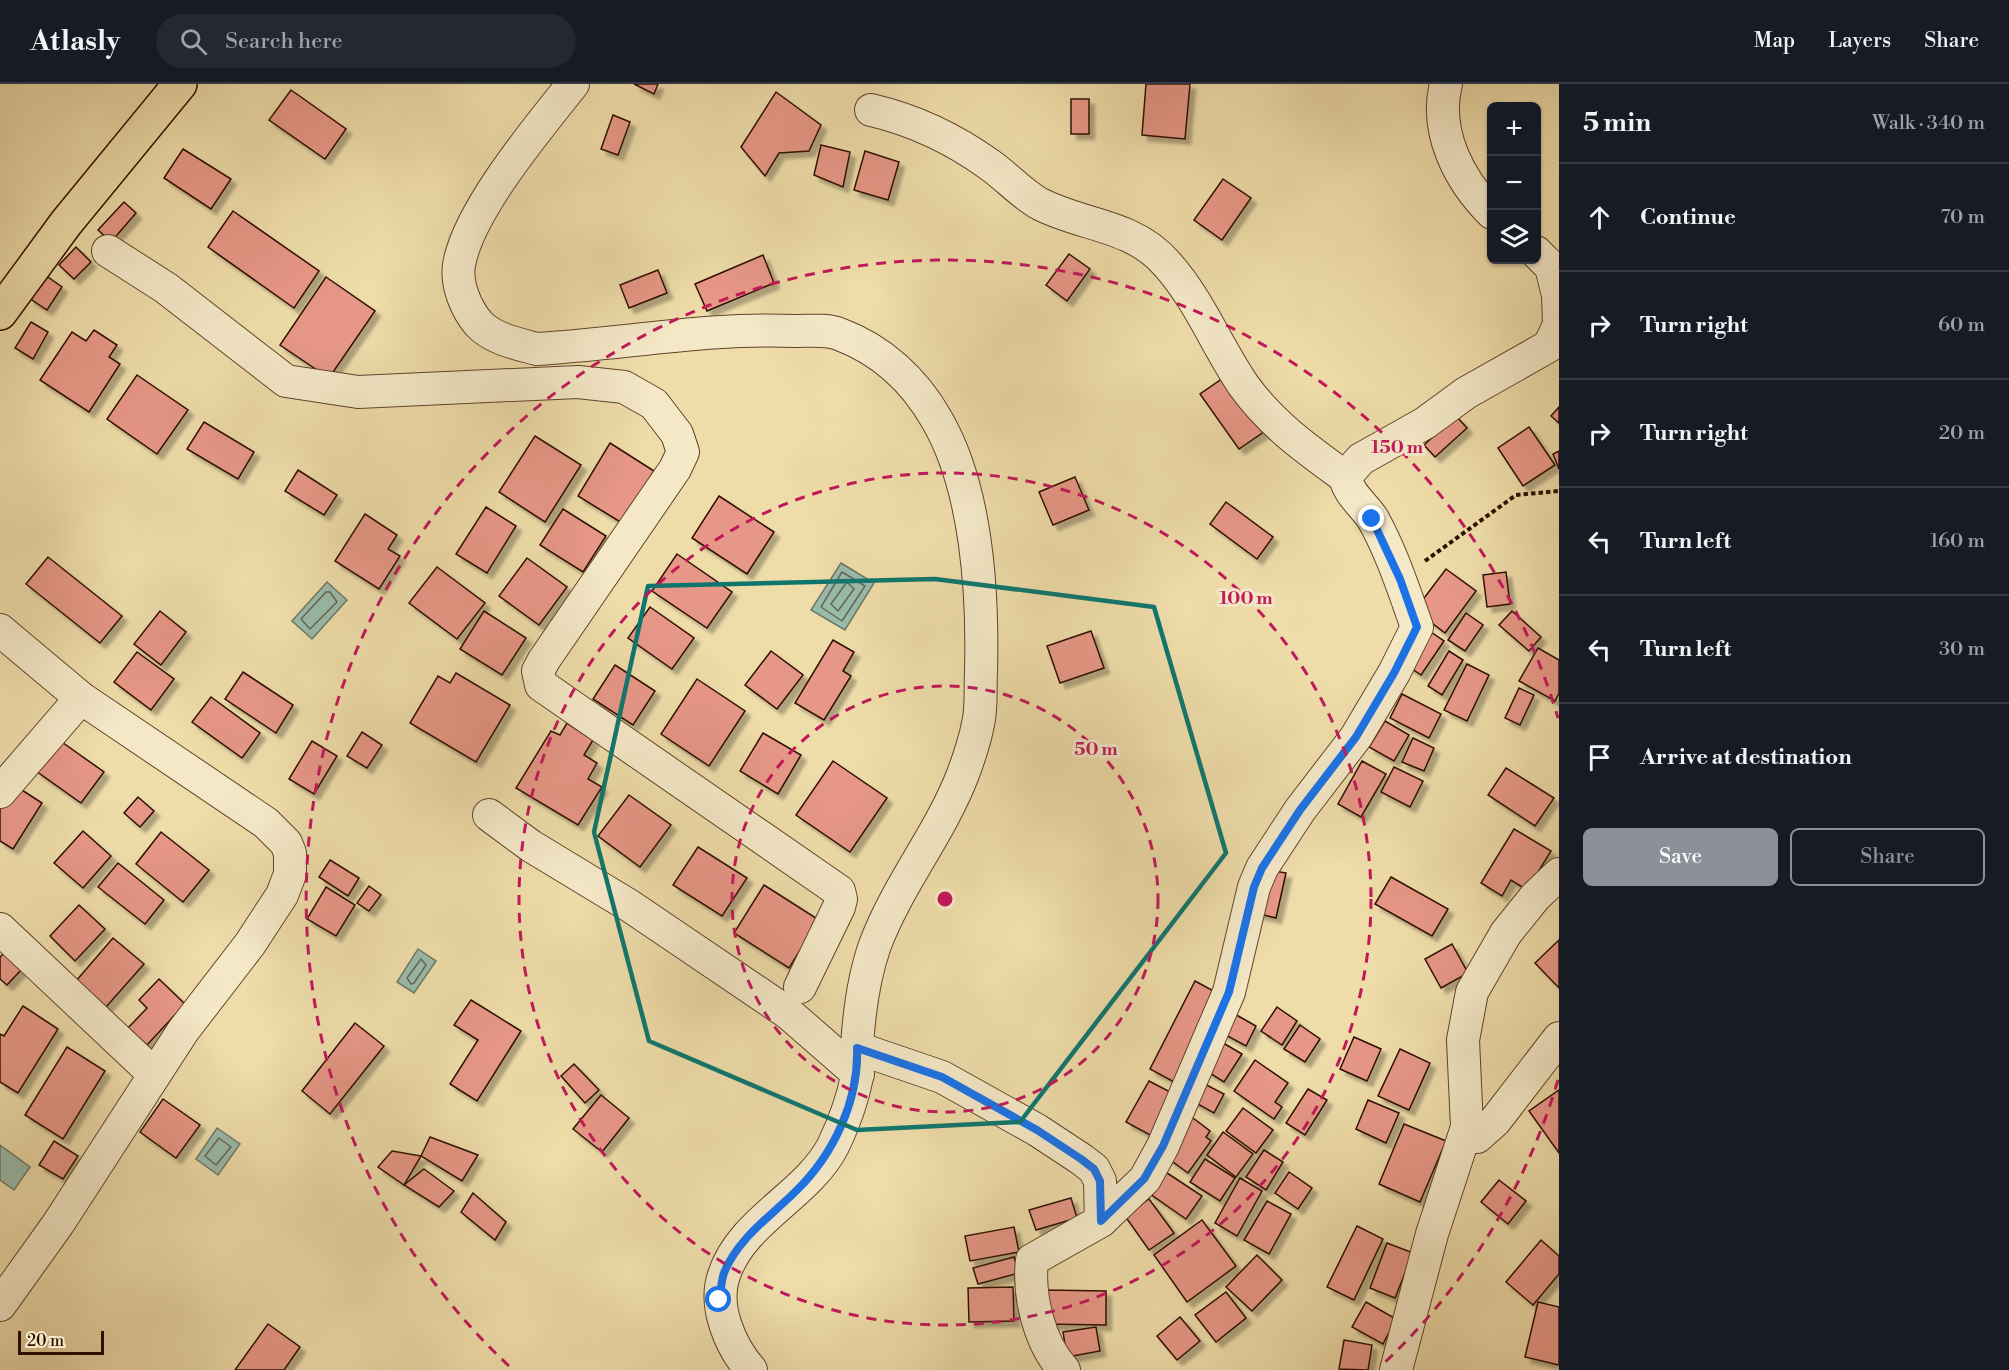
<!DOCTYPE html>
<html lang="en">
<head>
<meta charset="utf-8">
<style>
	:root { --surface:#171b24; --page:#242831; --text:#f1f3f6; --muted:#9ea1a6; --line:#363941; --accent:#8c9099 }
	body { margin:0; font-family:"Libre Bodoni",serif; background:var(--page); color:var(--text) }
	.controls { position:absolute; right:18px; top:18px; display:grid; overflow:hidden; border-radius:9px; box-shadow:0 2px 4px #0004 }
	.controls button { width:54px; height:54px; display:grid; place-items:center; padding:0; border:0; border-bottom:2px solid var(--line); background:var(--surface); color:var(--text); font:30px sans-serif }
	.scale { position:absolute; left:18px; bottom:15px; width:86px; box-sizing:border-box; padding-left:6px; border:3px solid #2f1100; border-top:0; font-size:16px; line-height:21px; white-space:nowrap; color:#2f1100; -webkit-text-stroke:4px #f4e8c7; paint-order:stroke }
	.stop { position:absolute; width:18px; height:18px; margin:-14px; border:4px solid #1a73e8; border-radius:50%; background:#fff }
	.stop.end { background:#1a73e8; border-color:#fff; box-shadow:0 2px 6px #0008 }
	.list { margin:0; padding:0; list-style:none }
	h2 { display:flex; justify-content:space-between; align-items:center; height:78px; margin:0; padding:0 24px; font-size:26px }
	h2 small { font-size:20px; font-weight:400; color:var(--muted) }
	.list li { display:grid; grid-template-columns:39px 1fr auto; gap:18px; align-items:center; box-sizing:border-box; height:108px; padding:0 24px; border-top:2px solid var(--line) }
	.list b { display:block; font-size:22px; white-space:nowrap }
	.list em { font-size:20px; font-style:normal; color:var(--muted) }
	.actions { display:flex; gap:12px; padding:18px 24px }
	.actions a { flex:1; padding:14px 0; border:2px solid var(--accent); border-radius:9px; text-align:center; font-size:21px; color:var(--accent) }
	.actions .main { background:var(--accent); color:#fff }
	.icon { flex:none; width:33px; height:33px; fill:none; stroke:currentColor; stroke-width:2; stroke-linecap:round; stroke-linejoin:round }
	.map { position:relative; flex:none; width:1559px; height:1286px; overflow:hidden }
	header { display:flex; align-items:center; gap:36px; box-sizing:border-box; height:84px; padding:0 30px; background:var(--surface); border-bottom:2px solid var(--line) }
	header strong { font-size:28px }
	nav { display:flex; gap:33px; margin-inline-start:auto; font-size:21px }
	.search { width:420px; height:54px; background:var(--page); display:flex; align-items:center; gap:15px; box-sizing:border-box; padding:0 21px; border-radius:33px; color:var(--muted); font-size:22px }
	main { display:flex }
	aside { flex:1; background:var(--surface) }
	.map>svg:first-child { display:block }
	.water { fill:#9ba; stroke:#6f7766; stroke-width:1.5 }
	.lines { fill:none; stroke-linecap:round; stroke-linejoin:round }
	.shore { stroke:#646655; stroke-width:1.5 }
	.building { fill:#e79787; stroke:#2f1100; stroke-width:1.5; filter:url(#shadow) }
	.minor-casing { stroke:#5f442a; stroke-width:34 }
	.major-casing { stroke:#2f1100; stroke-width:36 }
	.path { stroke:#2f1100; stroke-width:4; stroke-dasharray:4.5 3; stroke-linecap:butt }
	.minor { stroke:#f4e8c7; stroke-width:32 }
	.major { stroke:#eedca9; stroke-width:33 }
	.route { stroke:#1a73e8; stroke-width:8 }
	.marked { fill:none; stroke:#0f766e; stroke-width:4.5; stroke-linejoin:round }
	.ring { fill:none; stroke:#c2185b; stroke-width:3; stroke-dasharray:10 8 }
	.centre { fill:#c2185b; stroke:#f4e8c7; stroke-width:3 }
	.ring-label { font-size:18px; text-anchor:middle; font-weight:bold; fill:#c2185b; stroke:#f4e8c7; stroke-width:6; stroke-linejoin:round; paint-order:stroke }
</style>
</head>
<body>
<header>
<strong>Atlasly</strong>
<div class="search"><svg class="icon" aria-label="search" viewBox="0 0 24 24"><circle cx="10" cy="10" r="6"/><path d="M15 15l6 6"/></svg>Search here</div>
<nav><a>Map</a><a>Layers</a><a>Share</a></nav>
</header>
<main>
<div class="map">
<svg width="1559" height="1286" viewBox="0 0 1559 1286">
	<defs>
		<filter id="shadow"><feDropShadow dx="5.5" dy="5.5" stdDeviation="1.5" flood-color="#0004"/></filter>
	</defs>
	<rect width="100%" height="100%" fill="#eedca9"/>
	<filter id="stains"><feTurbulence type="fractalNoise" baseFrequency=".00333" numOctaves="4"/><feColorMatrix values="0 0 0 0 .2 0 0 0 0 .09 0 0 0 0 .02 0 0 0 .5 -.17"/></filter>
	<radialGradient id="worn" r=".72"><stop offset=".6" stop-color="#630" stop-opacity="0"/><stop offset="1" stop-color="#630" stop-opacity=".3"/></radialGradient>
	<g class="water">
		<path d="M841,479L874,499L845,546L811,526Z"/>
		<path d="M327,498L347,516L312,555L292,537Z"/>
		<path d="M418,865L436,877L414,909L397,898Z"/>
		<path d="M217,1044L240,1060L218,1091L196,1075Z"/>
		<path d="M0,1061L30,1083L14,1106L0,1096Z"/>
	</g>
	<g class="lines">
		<g class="shore">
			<path d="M842,488L865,502L842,537L821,523Z"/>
			<path d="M847,498L854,505L838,527L831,520Z"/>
			<path d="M326,508H330L337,518L310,545L301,535Z"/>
			<path d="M421,875L426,881L414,899L411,900L407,894Z"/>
			<path d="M219,1054L231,1063L216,1081L205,1072Z"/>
		</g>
	</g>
	<g class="building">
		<path d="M634,0H658L654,10Z"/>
		<path d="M1146,0H1190L1185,55L1142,51Z"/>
		<path d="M291,6L346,45L325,75L269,36Z"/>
		<path d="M776,8L821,41L809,67L779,69L765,92L741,63Z"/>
		<rect x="1071" y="15" width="18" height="35"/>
		<path d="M613,31L630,38L618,71L601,65Z"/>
		<path d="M821,61L850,68L843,103L814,91Z"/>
		<path d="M183,65L231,95L211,125L164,94Z"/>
		<path d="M865,67L899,78L888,116L854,106Z"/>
		<path d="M1223,95L1251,114L1222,156L1194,136Z"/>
		<path d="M124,118L136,129L111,158L98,146Z"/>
		<path d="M233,127L319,187L294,224L208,163Z"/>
		<path d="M76,163L91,178L74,195L59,181Z"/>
		<path d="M1069,170L1090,185L1067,217L1046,201Z"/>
		<path d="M763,171L774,199L707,227L695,200Z"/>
		<path d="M658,186L667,209L629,224L620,201Z"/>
		<path d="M45,191L62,203L47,226L29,214Z"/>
		<path d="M326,193L375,227L329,294L280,261Z"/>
		<path d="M31,238L48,248L33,275L15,264Z"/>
		<path d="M94,246L117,261L109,273L120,280L89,328L40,296L72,248L86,257Z"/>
		<path d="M1229,290L1268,345L1239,365L1200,310Z"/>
		<path d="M137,291L188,326L157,370L107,335Z"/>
		<path d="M1559,323V339L1551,332Z"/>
		<path d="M1456,332L1467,344L1435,373L1424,361Z"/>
		<path d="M204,338L254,368L238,395L187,365Z"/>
		<path d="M1529,343L1555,381L1523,402L1498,364Z"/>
		<path d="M535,352L581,381L545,438L499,408Z"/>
		<path d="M610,359L654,387L622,439L578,412Z"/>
		<path d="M1559,367V385L1553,370Z"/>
		<path d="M298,386L337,411L324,431L285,407Z"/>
		<path d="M1075,393L1089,426L1053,441L1039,408Z"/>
		<path d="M719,412L774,448L747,490L692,454Z"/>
		<path d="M1226,418L1273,453L1257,475L1210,440Z"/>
		<path d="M486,423L516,442L487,489L456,470Z"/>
		<path d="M563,425L606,452L583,488L540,461Z"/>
		<path d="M365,430L397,451L388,465L400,472L379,505L335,477Z"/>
		<path d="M677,470L732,508L707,544L652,507Z"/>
		<path d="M48,473L122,532L100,559L26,500Z"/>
		<path d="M527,474L567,503L539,541L499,512Z"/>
		<path d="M437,483L485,519L457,555L409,519Z"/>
		<path d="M1446,485L1476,507L1445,549L1415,526Z"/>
		<path d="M1506,488L1510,520L1487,523L1483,491Z"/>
		<path d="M650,523L694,554L672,585L628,554Z"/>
		<path d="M160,527L186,548L161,581L134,560Z"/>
		<path d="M484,527L526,554L502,591L460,565Z"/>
		<path d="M1512,527L1541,553L1529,567L1499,541Z"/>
		<path d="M1466,529L1483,541L1465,567L1448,556Z"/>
		<path d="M1428,546L1444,557L1421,591L1405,580Z"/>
		<path d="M1091,547L1104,584L1060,599L1047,562Z"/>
		<path d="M833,556L854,568L843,587L851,592L824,636L795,619Z"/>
		<path d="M1538,564L1559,576V609L1555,617L1519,597Z"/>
		<path d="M771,567L803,591L777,625L745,601Z"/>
		<path d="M1449,567L1463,576L1442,611L1428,602Z"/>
		<path d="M137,568L174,595L151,626L114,598Z"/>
		<path d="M1467,580L1489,591L1467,637L1444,626Z"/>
		<path d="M615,581L655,607L633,641L593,615Z"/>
		<path d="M243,588L293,621L276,649L225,615Z"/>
		<path d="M456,589L510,621L476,678L410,639L438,592L450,599Z"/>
		<path d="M697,595L745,627L709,682L661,650Z"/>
		<path d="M1519,604L1534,611L1520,641L1505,634Z"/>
		<path d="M1402,610L1441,630L1429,654L1390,634Z"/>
		<path d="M211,613L260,649L242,674L192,638Z"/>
		<path d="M1385,637L1409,651L1394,677L1369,663Z"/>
		<path d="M567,639L593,656L584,671L597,679L588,695L602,703L578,741L516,704L551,647L560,651Z"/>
		<path d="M362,648L382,661L367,684L347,672Z"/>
		<path d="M763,649L801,671L778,710L740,687Z"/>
		<path d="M1413,654L1434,664L1424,687L1402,678Z"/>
		<path d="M59,656L104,688L81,719L36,687Z"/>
		<path d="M312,657L337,672L314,710L289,695Z"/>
		<path d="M833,677L887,714L850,768L796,731Z"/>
		<path d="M1362,677L1386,690L1361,733L1338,720Z"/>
		<path d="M1394,683L1423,697L1410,723L1381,708Z"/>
		<path d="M1506,684L1554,714L1535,742L1488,711Z"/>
		<path d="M11,699L42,719L13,765L0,757V717Z"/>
		<path d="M629,711L671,741L640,783L598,752Z"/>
		<path d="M138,713L154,727L140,743L124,729Z"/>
		<path d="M1514,745L1551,767L1527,806L1511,796L1502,812L1481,799Z"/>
		<path d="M83,747L111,772L83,804L54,779Z"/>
		<path d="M161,748L209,786L183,818L136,780Z"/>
		<path d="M698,763L747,794L722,832L673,801Z"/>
		<path d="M330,776L359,794L348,812L319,793Z"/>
		<path d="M118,779L164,816L145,840L98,803Z"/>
		<path d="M1264,785L1286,789L1276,834L1255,829Z"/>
		<path d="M1391,793L1448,825L1432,852L1375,820Z"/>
		<path d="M764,801L819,836L789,884L734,849Z"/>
		<path d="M369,802L381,811L369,827L357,819Z"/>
		<path d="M326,803L355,821L336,852L307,835Z"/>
		<path d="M79,821L105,845L75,877L50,852Z"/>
		<path d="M113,854L144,880L106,923L76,897Z"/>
		<path d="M1559,856V904L1535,879Z"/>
		<path d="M1452,860L1468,889L1441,904L1425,875Z"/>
		<path d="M4,869L21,886L7,901L0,895V873Z"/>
		<path d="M159,895L185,920L147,961L128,944L147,924L139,916Z"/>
		<path d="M1195,897L1221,911L1176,999L1150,985Z"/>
		<path d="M471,916L521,947L477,1017L450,1000L478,956L454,941Z"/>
		<path d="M23,922L58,945L18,1009L0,998V950L4,952Z"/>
		<path d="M1277,923L1297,937L1282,961L1261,947Z"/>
		<path d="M1233,929L1256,942L1246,962L1222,949Z"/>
		<path d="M355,939L384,962L330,1030L302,1007Z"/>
		<path d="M1300,941L1320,955L1305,978L1284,965Z"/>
		<path d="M1213,953L1242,970L1224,998L1197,981Z"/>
		<path d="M1354,953L1381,965L1367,997L1340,985Z"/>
		<path d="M67,963L105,987L63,1055L25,1031Z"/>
		<path d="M1400,965L1430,979L1409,1026L1378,1012Z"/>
		<path d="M1255,976L1288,999L1275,1018L1282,1023L1274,1035L1234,1007Z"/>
		<path d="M574,980L599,1006L585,1019L561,992Z"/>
		<path d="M1195,995L1224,1010L1214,1029L1185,1013Z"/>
		<path d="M1149,997L1176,1011L1152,1052L1126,1038Z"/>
		<path d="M1308,1005L1327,1016L1305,1051L1286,1039Z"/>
		<path d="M1559,1006V1069L1529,1027Z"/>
		<path d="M601,1011L629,1034L602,1068L573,1045Z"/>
		<path d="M163,1015L200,1041L176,1074L140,1048Z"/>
		<path d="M1368,1016L1399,1029L1386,1059L1356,1045Z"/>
		<path d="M1243,1024L1273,1046L1256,1069L1226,1047Z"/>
		<path d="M1189,1031L1210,1047L1206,1053L1211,1057L1188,1089L1161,1069Z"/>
		<path d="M1404,1040L1446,1057L1420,1118L1379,1100Z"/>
		<path d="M1223,1048L1253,1070L1236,1093L1207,1071Z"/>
		<path d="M430,1053L478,1071L462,1097L421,1072Z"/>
		<path d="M54,1057L78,1072L63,1095L39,1081Z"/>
		<path d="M1264,1066L1283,1078L1266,1106L1246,1093Z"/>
		<path d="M392,1067L421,1072L404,1101L378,1083Z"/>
		<path d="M1205,1075L1235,1094L1220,1117L1190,1098Z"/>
		<path d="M1158,1083L1202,1112L1186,1135L1143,1105Z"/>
		<path d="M424,1085L454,1107L439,1123L404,1101Z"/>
		<path d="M1289,1088L1312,1104L1298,1125L1275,1109Z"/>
		<path d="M1240,1094L1262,1107L1237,1152L1215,1139Z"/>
		<path d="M1499,1096L1526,1117L1508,1140L1481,1118Z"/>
		<path d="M473,1109L506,1138L495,1156L461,1128Z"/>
		<path d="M1071,1114L1077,1134L1036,1146L1029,1126Z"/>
		<path d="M1149,1115L1174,1149L1149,1166L1125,1132Z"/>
		<path d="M1267,1117L1291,1130L1269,1170L1244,1156Z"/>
		<path d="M1202,1136L1236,1182L1187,1218L1154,1171Z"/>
		<path d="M1357,1142L1383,1155L1354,1216L1327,1203Z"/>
		<path d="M1014,1143L1019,1168L970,1177L965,1152Z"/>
		<path d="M1541,1156L1559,1172V1190L1533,1221L1506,1198Z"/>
		<path d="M1387,1159L1413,1169L1395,1214L1370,1204Z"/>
		<path d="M1257,1171L1282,1196L1252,1227L1226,1203Z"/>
		<path d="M1014,1173L1019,1189L978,1200L973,1184Z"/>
		<path d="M1013,1203L1014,1237L969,1238L968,1204Z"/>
		<path d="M1045,1206L1106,1207V1241L1044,1240Z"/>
		<path d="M1226,1208L1246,1234L1216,1258L1195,1231Z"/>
		<path d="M1366,1218L1396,1235L1383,1260L1352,1243Z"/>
		<path d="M1538,1218L1559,1223V1281L1525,1273Z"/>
		<path d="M1180,1233L1200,1257L1177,1276L1157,1252Z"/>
		<path d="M268,1240L300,1263L284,1286H235Z"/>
		<path d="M1096,1243L1100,1267L1067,1273L1063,1248Z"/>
		<path d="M1344,1256L1372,1261L1368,1286L1339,1285Z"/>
	</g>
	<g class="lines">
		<defs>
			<g id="minor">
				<path d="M573,0C538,44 468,127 459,181C456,201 466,225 479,240C493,255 518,260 537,265C623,260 709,243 795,247C809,247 827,245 839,250C882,266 915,297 937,336C977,405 983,510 981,588C980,605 982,624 978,640C975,656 969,674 963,690C940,750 898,800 875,861C864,892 859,930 857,962C856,972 859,982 857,992C853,1014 843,1041 833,1062C807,1112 742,1136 724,1191C713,1222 730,1262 751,1286"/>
				<path d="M1446,0C1434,48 1459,96 1492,129"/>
				<path d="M871,26C914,36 954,55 990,81C1007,93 1022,110 1040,120C1083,142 1133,141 1166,179C1199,215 1217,263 1244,302C1272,341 1308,366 1345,393"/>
				<path d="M108,167L166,204L286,297L358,308L578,298L624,303L654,320L677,350L683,368L675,385L544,576L538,587L541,601L839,807L841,815L839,823L800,903"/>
				<path d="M0,546L81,614L266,739L286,759L290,769V790L282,811L250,860L183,947L58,1140L0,1221"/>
				<path d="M0,708L81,614"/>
				<path d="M489,731L531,762L630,822L788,929L858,990"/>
				<path d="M0,845L154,990"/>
				<path d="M857,964L942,993L1037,1046L1081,1075L1094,1085L1100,1097L1101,1137L1032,1176C1028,1212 1039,1259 1064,1286"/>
				<path d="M1465,1053H1477L1495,1037L1559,954"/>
				<path d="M1101,1137L1145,1095L1163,1062L1229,908L1254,803L1262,784L1300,726L1356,653L1394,589L1417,543C1404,507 1392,469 1373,435C1364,421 1349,411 1345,393L1361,375L1425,339L1466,309L1549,262L1559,241L1558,211L1551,183L1536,168"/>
				<path d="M1396,1286L1432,1150L1467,1043L1463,956L1472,908L1506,849L1535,813L1559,790"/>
			</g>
			<path id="major" d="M0,229L66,139L180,0"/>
		</defs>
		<use href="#minor" class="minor-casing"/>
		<use href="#major" class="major-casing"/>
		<path class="path" d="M1425,477L1516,411L1559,407"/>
		<use href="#minor" class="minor"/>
		<use href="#major" class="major"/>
	</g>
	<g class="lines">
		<path class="route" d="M719,1216C721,1208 721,1197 724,1189C738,1154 771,1132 796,1107C834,1070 859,1016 857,964L942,993L1037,1046L1081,1075L1094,1085L1100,1097L1101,1137L1144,1095L1163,1062L1229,908L1254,803L1262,784L1300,726L1356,653L1394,589L1417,543L1400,495L1372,435"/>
	</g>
	<path class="marked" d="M935,495L1154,523L1226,769L1020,1038L857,1046L649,957L594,748L648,502Z"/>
	<g class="ring">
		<circle cx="945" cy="815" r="213"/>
		<circle cx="945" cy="815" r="426"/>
		<path d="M1558 996A639 639 0 0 1 1381 1282M509 1282A639 639 0 1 1 1558 634"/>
	</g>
	<circle cx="945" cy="815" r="9" class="centre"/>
	<g class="ring-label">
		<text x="1397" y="369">150 m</text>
		<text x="1246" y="520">100 m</text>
		<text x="1096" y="671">50 m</text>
	</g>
	<rect width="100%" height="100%" filter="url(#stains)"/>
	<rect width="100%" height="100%" fill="url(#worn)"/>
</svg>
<div class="controls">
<button>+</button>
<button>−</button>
<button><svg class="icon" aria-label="layers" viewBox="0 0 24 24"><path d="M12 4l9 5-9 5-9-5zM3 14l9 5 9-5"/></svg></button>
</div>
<div class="scale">20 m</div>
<div class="stop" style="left:719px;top:1216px"></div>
<div class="stop end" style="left:1372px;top:435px"></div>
</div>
<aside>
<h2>5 min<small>Walk · 340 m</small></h2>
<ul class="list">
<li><svg class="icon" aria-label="ahead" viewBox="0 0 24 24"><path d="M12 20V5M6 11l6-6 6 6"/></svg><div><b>Continue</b></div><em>70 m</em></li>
<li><svg class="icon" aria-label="right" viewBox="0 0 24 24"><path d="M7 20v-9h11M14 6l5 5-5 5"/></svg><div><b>Turn right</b></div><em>60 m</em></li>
<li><svg class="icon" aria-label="right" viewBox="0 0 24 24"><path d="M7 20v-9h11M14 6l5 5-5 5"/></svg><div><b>Turn right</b></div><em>20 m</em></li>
<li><svg class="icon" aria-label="left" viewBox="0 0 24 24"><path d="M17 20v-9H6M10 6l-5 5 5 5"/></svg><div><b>Turn left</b></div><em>160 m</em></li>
<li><svg class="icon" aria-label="left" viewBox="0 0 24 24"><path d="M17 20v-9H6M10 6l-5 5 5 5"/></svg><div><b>Turn left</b></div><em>30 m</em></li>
<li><svg class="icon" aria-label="arrive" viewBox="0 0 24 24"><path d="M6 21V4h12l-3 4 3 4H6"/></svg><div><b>Arrive at destination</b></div></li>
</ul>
<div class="actions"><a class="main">Save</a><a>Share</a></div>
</aside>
</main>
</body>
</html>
